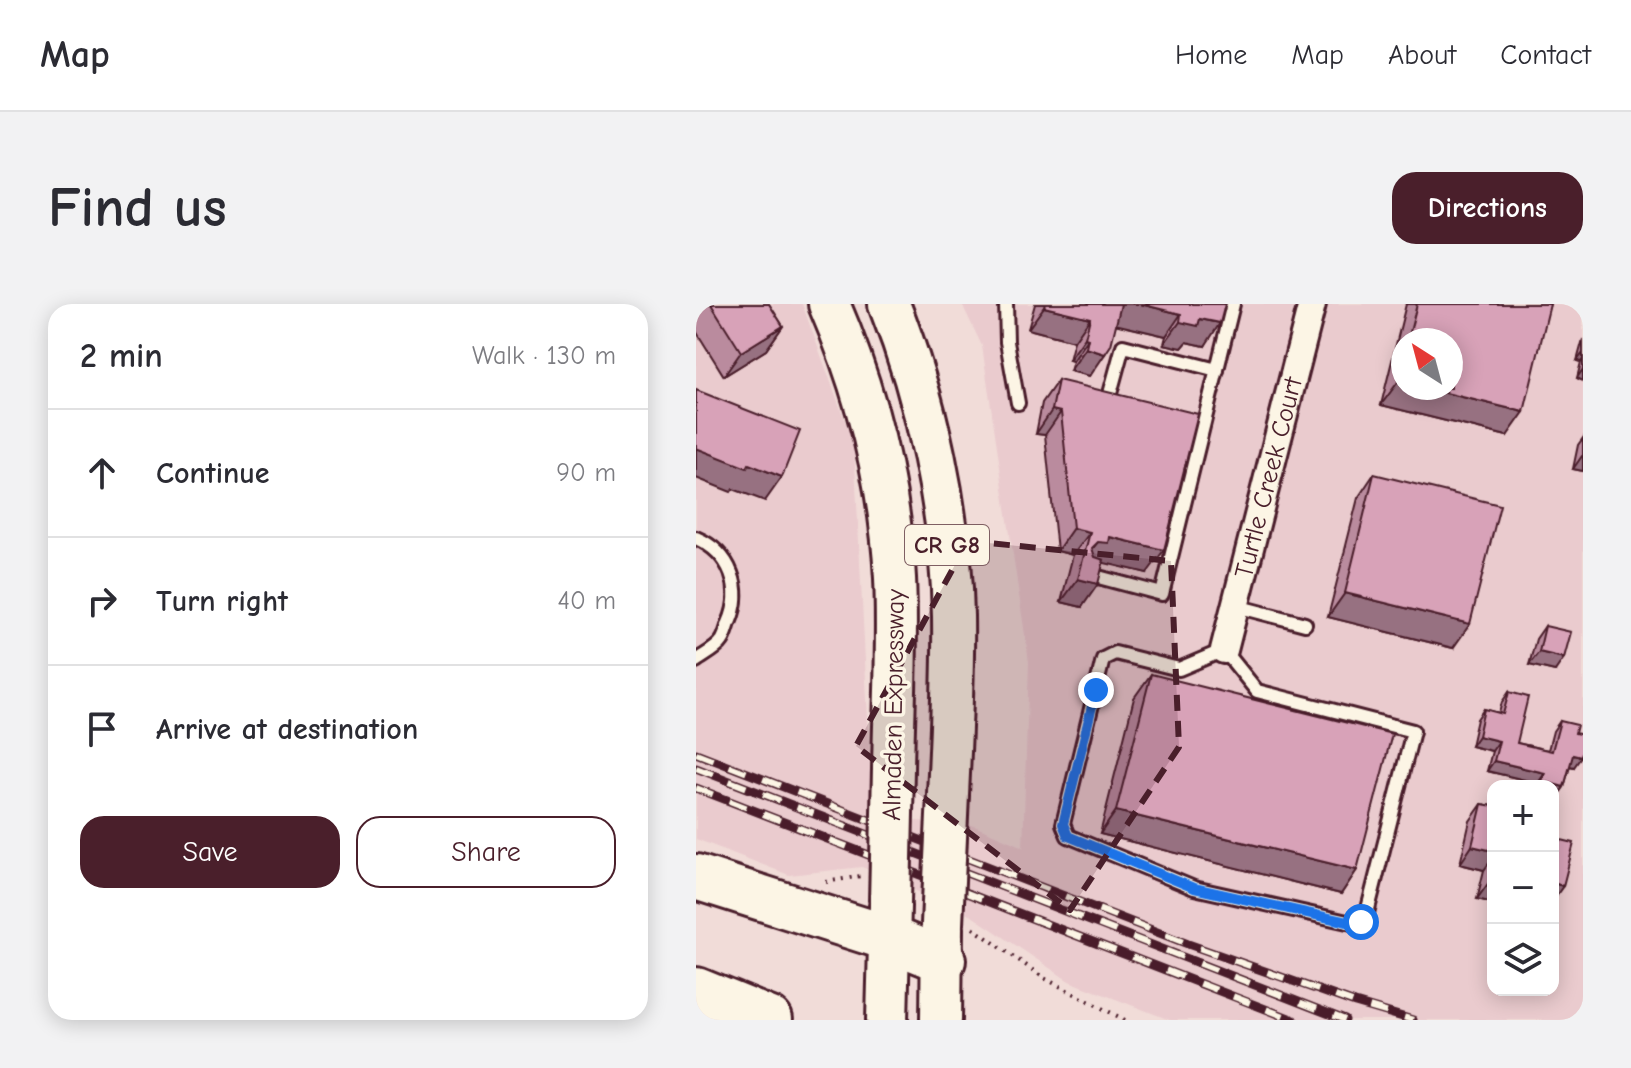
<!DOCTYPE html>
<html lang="en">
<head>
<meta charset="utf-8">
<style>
	:root { --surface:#fff; --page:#f2f2f3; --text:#2b2b33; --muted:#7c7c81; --line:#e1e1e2; --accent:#4a1f2b }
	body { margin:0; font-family:"Comic Neue",sans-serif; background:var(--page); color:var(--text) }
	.controls { position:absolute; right:24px; bottom:24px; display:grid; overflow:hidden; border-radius:16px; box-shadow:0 4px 20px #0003 }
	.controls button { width:72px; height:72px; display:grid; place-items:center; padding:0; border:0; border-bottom:2px solid var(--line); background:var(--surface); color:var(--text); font:40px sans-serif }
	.compass { position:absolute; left:695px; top:24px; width:72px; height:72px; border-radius:50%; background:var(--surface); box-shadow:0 4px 20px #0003; rotate:324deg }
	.stop { position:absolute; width:24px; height:24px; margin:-18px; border:6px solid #1a73e8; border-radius:50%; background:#fff }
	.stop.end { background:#1a73e8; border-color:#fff; box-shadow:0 2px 8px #0008 }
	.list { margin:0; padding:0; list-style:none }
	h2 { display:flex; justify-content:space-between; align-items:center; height:104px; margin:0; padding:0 32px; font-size:34px }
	h2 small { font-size:26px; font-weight:400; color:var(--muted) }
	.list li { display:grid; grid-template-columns:52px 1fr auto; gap:24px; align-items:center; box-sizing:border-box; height:128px; padding:0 32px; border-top:2px solid var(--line) }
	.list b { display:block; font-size:30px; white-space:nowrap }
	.list em { font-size:26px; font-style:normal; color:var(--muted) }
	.actions { display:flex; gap:16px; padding:24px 32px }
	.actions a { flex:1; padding:18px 0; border:2px solid var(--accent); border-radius:24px; text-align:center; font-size:28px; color:var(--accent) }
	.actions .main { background:var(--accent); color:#fff }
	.icon { flex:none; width:44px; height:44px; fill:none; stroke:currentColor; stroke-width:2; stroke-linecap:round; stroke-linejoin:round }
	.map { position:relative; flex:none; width:887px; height:716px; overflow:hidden; border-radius:24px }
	header { display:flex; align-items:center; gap:48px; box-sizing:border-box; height:112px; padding:0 40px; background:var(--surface); border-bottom:2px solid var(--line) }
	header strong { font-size:38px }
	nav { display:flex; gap:44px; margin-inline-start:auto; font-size:28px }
	.intro { display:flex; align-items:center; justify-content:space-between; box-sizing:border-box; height:192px; padding:0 48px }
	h1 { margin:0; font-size:56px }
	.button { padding:20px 36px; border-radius:24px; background:var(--accent); color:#fff; font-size:28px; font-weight:700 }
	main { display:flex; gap:48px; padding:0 48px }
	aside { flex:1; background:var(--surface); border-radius:24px; box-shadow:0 4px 20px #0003 }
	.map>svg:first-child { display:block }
	.built { fill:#eacbce; fill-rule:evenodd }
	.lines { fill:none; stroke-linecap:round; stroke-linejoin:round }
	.lane-casing { stroke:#4a1f2b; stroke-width:18 }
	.street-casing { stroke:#4a1f2b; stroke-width:32 }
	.primary-casing { stroke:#4a1f2b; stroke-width:46 }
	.highway-casing { stroke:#4a1f2b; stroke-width:50 }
	.path { stroke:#4a1f2b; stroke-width:4; stroke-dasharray:2 6; stroke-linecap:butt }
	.lane { stroke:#fcf5e5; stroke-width:12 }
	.street { stroke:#fcf5e5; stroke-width:26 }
	.primary { stroke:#fcf5e5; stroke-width:40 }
	.highway { stroke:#fcf5e5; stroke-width:44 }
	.rail-casing { stroke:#4a1f2b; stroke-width:9 }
	.rail { stroke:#fcf5e5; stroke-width:6; stroke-dasharray:18; stroke-linecap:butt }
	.primary-bridge-casing { stroke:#4a1f2b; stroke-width:46; stroke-linecap:butt }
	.primary-bridge { stroke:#fcf5e5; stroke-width:40 }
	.wall { fill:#ba8b9e; stroke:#4a1f2b; stroke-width:2; fill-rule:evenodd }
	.shaded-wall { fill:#977181; stroke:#4a1f2b; stroke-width:2 }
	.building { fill:#d8a2b8; stroke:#4a1f2b; stroke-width:2 }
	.route { stroke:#1a73e8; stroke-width:10 }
	.marked { fill:#4a1f2b; fill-opacity:0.2; stroke:#4a1f2b; stroke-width:6; stroke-dasharray:16 10; stroke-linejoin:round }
	.labels { text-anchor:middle; stroke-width:7; stroke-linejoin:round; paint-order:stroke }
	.shield { fill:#fcf5e5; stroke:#7f5f63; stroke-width:2 }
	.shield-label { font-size:24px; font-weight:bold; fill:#4a1f2b }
	.street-label { font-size:26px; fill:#4a1f2b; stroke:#fcf5e5 }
</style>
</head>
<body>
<header>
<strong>Map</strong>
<nav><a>Home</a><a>Map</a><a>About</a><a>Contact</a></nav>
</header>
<div class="intro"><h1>Find us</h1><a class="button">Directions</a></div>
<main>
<aside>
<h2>2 min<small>Walk · 130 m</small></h2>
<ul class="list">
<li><svg class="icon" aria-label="ahead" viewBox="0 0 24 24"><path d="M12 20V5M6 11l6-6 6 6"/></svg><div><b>Continue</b></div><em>90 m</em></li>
<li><svg class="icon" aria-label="right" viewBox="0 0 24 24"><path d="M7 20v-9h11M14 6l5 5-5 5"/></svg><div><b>Turn right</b></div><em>40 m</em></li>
<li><svg class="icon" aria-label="arrive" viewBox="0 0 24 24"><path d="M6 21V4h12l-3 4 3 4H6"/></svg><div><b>Arrive at destination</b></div></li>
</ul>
<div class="actions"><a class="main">Save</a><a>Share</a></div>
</aside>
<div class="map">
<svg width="887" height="716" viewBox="0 0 887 716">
	<rect width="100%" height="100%" fill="#f1dcd8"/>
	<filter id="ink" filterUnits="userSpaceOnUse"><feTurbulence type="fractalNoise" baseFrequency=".0125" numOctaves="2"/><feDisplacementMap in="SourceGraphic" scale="16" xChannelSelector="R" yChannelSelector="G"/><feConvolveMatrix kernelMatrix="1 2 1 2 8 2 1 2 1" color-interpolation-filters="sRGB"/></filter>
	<g filter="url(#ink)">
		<path class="built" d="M0,0H106L158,141L177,514L276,521L327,543L333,358L286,42L266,0H887V716H474L373,677L276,612L166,563L93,571L0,535ZM707,36H755V84H707ZM797,482H857V686H797Z"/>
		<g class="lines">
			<defs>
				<g id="lane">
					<path d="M310,0L311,38L322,99"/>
					<path d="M419,99L412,97L427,42L521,66"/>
					<path d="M0,234C35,249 48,285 33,319C31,325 29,333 26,337C21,345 8,351 0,357"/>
					<path d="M391,270L466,290L537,0"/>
					<path d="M540,302L609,320"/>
					<path d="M528,346L561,387L717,427L671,609L665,618L656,619L498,584L372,532L367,520L407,355L419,349L483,365Z"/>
				</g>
				<g id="street">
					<path id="s1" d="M528,346L616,0"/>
				</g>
				<g id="primary">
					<path d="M133,0C170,86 194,180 199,274C202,337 198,401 197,465"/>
					<path d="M193,0C231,96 255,207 257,312C258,371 255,430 252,490"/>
					<path d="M191,716L194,602"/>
					<path d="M245,716L246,624"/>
				</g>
				<g id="highway">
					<path d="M0,573L192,634L247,656"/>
					<path d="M0,686L74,716"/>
				</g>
			</defs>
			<use href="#lane" class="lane-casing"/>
			<use href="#street" class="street-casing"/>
			<use href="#primary" class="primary-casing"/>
			<use href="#highway" class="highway-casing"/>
			<g class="path">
				<path d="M130,578L165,572"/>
				<path d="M277,624L348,674L429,716"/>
			</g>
			<use href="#lane" class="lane"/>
			<use href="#street" class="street"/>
			<use href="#primary" class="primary"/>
			<use href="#highway" class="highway"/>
			<defs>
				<g id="rail">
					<path d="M0,449L492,640L659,699L717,716"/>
					<path d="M0,464L649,716"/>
					<path d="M0,484L598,716"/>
				</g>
			</defs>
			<use href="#rail" class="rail-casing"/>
			<use href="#rail" class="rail"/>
			<defs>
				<g id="primary-bridge">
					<path d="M194,598L197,465"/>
					<path d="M246,620L252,490"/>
				</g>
			</defs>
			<use href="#primary-bridge" class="primary-bridge-casing"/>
			<use href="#primary-bridge" class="primary-bridge"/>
		</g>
		<g class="wall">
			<path d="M0,0H73L87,22L70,46L28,72L0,27Z"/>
			<path d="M339,0H529L509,42L491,38L486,44L468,40L470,32L420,20L394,72L374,67L377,57L373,56L378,37L332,25Z"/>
			<path d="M710,0H854L811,132L685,101ZM707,36H755L707,84Z"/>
			<path d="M887,35V77L881,74L885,58L881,57Z"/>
			<path d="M362,76L451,269L408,258L386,303L365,298L377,251L361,247L349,131L340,130L346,99Z"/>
			<path d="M887,134V167L877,165L882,141Z"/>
			<path d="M678,170L757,344L632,313L662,194Z"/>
			<path d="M849,322L859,367L833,361L840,335Z"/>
			<path d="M455,370L661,566L645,590L404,530L438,394Z"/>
			<path d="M813,388L821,439L852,446L857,427L864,417L879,429L878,463L874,462L868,483L861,493L857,482H841L842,479L791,467L796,447L775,442L781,415L788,405L803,409L806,398Z"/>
			<path d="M786,500L797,502V599L781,595L788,566L764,560L774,517Z"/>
		</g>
		<g class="shaded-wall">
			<path d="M423,0H444L485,10L470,32L410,18Z"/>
			<path d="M348,3L394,14L378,37L332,25Z"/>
			<path d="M504,15L524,19L509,42L491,38L486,44L468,40L484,18Z"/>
			<path d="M87,22L70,46L28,72L45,48Z"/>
			<path d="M389,34L392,35L377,57L373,56Z"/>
			<path d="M390,44L409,50L394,72L374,67Z"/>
			<path d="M887,49V55L885,58L881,57Z"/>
			<path d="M887,65V77L881,74Z"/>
			<path d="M702,78L707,79V84H729L828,108L811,132L685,101Z"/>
			<path d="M356,106L365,108L349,131L340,130Z"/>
			<path d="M0,144L53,160L86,173L69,197L37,185L35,188L0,174Z"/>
			<path d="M886,152H887V167L877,165Z"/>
			<path d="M377,224L394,228L377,251L361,247Z"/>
			<path d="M414,233L468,246L451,269L400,257L385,260L402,238Z"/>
			<path d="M382,275L402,280L386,303L365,298Z"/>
			<path d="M649,289L774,320L757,344L632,313Z"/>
			<path d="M843,348L868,354L859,367L833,361Z"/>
			<path d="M782,432L803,437L796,447L775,442Z"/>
			<path d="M877,451L885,453L878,463L870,461Z"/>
			<path d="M798,457L849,469L842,479L791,467Z"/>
			<path d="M846,477L868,483L861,493L857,492V482H843Z"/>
			<path d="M420,507L661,566L645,590L404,530Z"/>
			<path d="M776,542L797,547V554L788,566L764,560Z"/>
			<path d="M794,577L797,578V599L781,595Z"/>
			<path d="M857,579L867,582L857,596Z"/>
		</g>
		<g class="building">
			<path d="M15,0H73L87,22L45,48Z"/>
			<path d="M349,0H425L415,41L409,50L390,44L392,35L389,34L394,14L348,3Z"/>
			<path d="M444,0H529L524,19L504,15L502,22L484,18L485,10Z"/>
			<path d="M721,0H854L828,108L729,84H755V36H712Z"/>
			<path d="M707,57V79L702,78Z"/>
			<path d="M362,76L502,110L468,246L414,233L413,239L402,238L396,244L399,253L408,256L402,280L382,275L394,228L377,224L365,108L356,106Z"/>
			<path d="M0,86L104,127L86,173L53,160L51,164L0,144Z"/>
			<path d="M678,170L804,201L774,320L649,289Z"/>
			<path d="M849,322L875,328L868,354L843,348Z"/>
			<path d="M455,370L696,430L661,566L420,507Z"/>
			<path d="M813,388L832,393L821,439L856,447L864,417L881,421L879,429L887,431V444L885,453L877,451L868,483L846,477L849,469L798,457L803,437L782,432L788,405L807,410Z"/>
			<path d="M786,500L797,502V547L776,542Z"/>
			<path d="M857,534L878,539L867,582L857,579Z"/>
			<path d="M797,563V578L794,577Z"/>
		</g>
	</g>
	<g class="lines" filter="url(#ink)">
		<path class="route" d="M400,386L367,520L372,532L498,584L656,619L665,618"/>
	</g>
	<path class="marked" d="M272,237L475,257L483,443L374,606L160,442Z"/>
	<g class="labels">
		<rect class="shield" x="209" y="221" width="84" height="40" rx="6"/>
		<g class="shield-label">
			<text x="251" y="249">CR G8</text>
		</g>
		<g class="street-label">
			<text dy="9" stroke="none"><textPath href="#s1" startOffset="178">Turtle Creek Court</textPath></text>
			<text transform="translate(197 401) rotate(-89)" y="9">Almaden Expressway</text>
		</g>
	</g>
</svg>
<div class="controls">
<button>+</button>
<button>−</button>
<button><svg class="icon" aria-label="layers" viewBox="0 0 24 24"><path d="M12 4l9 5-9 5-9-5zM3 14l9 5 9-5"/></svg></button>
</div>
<svg class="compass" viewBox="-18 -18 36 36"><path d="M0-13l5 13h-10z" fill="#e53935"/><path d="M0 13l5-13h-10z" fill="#7c7c81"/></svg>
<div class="stop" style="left:665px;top:618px"></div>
<div class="stop end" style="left:400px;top:386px"></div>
</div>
</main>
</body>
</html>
